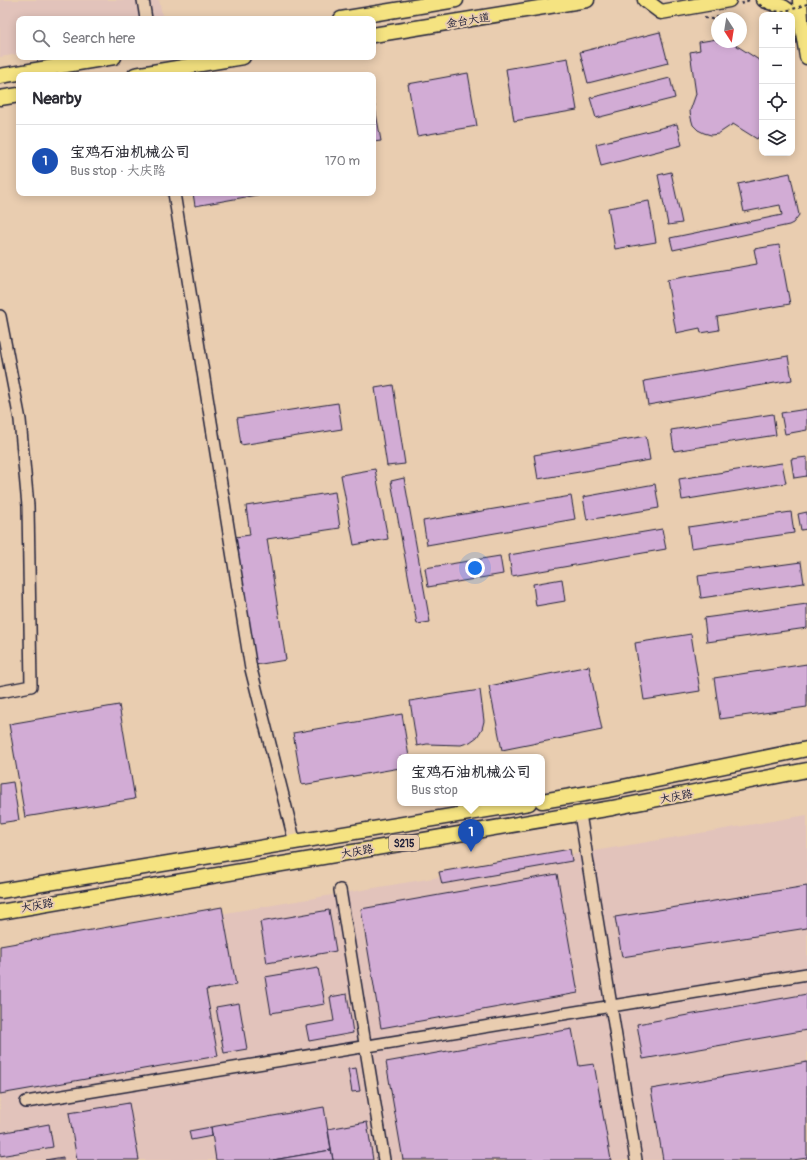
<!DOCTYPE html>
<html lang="en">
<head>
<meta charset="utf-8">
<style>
	:root { --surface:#fff; --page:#f7f7f7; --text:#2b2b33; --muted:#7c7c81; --line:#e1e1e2; --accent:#22223b }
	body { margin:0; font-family:Pangolin,"LXGW WenKai TC",sans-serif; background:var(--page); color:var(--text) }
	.controls { position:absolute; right:12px; top:12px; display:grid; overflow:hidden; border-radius:8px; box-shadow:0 2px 10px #0003 }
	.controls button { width:36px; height:36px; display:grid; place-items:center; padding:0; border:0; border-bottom:1px solid var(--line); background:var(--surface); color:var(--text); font:20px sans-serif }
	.compass { position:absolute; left:711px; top:12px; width:36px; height:36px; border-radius:50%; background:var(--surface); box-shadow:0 2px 10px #0003; rotate:168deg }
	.you { position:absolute; left:475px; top:568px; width:14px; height:14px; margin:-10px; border:3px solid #fff; border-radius:50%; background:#1a73e8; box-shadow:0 0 0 6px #1a73e833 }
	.badge { display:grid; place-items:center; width:26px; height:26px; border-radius:50%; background:var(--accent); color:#fff; font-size:13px; font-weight:700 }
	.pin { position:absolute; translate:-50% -33px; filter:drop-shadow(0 1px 2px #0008) }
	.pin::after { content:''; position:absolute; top:21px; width:14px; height:12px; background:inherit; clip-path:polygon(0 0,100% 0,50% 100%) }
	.popup { position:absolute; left:397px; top:754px; width:148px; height:52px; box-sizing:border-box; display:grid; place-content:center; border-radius:8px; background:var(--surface); filter:drop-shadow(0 1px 3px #0005); font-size:13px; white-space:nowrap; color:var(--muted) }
	.popup b { font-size:15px; color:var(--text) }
	.popup::after { content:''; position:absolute; left:50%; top:100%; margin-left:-8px; border:8px solid transparent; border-top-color:var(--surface) }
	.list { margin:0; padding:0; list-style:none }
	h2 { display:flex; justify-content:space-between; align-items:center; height:52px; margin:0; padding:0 16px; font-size:17px }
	h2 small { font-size:13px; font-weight:400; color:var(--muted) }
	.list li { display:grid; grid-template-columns:26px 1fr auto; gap:12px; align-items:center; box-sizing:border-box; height:72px; padding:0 16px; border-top:1px solid var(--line) }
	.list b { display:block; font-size:15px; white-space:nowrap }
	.list p { margin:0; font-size:13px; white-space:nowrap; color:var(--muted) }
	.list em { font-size:13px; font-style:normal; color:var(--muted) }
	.icon { flex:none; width:22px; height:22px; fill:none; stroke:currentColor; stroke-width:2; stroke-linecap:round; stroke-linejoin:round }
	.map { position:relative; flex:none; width:807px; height:1160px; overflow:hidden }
	.search { position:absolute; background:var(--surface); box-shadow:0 2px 10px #0003; left:16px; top:16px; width:360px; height:44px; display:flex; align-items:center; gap:10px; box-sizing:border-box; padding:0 14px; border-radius:8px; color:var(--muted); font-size:15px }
	.panel { position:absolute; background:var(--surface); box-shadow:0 2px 10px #0003; left:16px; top:72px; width:360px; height:124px; border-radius:8px }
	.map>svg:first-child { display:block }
	.built { fill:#e2c3bb }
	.building { fill:#d2acd5; stroke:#22223b }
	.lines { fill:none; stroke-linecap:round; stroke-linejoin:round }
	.minor-casing { stroke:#22223b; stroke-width:14 }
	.major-casing { stroke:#22223b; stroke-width:17 }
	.path { stroke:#22223b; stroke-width:2; stroke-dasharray:3 3; stroke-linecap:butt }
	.minor { stroke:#e9cdb0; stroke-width:11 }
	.major { stroke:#f5e381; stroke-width:14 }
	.path-bridge { stroke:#22223b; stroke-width:2; stroke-dasharray:3 3; stroke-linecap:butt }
	.labels { text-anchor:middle; stroke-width:4; stroke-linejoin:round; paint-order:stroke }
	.shield { fill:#e9cdb0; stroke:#5e555e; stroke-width:1 }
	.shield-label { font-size:10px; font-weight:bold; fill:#22223b }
	.street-label { font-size:11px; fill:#22223b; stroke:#e9cdb0 }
</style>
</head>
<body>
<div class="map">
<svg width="807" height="1160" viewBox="0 0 807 1160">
	<rect width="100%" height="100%" fill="#e9cdb0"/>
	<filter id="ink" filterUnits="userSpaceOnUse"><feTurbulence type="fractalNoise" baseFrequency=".025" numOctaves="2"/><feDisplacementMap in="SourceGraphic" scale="8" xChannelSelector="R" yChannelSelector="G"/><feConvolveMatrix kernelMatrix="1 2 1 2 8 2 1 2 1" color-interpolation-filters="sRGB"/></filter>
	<g filter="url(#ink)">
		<g class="built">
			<path d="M0,0H159L163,19H19V54L0,57Z"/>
			<path d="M807,815V1160H0V951Z"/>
		</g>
		<g class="building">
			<path d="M660,32L668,63L588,83L580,52Z"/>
			<path d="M717,39V42H731L762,62V131L757,139L733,124L718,134L711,135L704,133L698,130L693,125L691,118L690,111L696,94L690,52L700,50L699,42Z"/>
			<path d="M568,58L577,110L514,121L506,69Z"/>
			<path d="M468,73L477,126L417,136L408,84Z"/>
			<path d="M670,78L675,98L596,118L590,98Z"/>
			<path d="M373,96L381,141L373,142Z"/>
			<path d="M677,124L682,145L601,166L596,144Z"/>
			<path d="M671,172L682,223L668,225L658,175Z"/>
			<path d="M790,173L799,215L793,223L789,225L673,250L670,238L782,215L780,205L744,212L738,184Z"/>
			<path d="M193,193H268L195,206Z"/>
			<path d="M649,201L656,242L615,249L608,208Z"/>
			<path d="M779,245L790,304L717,317L719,330L701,333L700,328L676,333L667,280L757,264L754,249Z"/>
			<path d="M788,356L792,380L648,405L644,381Z"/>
			<path d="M393,385L405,464L387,466L375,388Z"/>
			<path d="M338,403L342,429L241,445L237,418Z"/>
			<path d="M807,409V430L785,434L781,413Z"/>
			<path d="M773,414L776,435L674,451L671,430Z"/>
			<path d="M646,436L650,460L538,479L534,455Z"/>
			<path d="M807,457V476L794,478L791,459Z"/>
			<path d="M782,463L786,483L682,500L679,479Z"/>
			<path d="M375,469L388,539L354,545L341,475Z"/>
			<path d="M404,478L430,622L417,624L391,481Z"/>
			<path d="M655,484L659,508L587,520L583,497Z"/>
			<path d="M335,492L340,528L267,539L286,660L255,665L235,537L250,535L246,506Z"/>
			<path d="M571,496L575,519L427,545L423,521Z"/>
			<path d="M791,512L794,533L691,548L688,527Z"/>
			<path d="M807,512V529L801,530L798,514Z"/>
			<path d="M662,529L666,549L512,576L509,555Z"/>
			<path d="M500,556L503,574L428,587L425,568Z"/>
			<path d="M801,562L804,583L701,598L698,576Z"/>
			<path d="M562,579L565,601L536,606L533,584Z"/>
			<path d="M807,604V628L707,642L704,618Z"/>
			<path d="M691,634L700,691L644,700L635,643Z"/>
			<path d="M807,664V707L720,719L714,678Z"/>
			<path d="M589,666L602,730L502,750L489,686Z"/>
			<path d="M480,690L484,721L482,729L477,737L470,742L461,745L427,744L417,746L410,701Z"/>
			<path d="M119,705L135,799L25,817L9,724Z"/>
			<path d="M402,714L409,757H400V768L302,785L293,733Z"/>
			<path d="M13,782L19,820L0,823V784Z"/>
			<path d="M570,849L572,861L442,884L439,872Z"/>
			<path d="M557,874L578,993L381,1028L361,909Z"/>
			<path d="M807,886V928L622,957L615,917Z"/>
			<path d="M222,907L236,985L206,990L218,1056L0,1094V946Z"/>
			<path d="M329,910L336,951L267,963L260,922Z"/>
			<path d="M318,968L325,1004L271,1013L265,977Z"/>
			<path d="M347,994L353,1033L309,1041L306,1026L334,1021L330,997Z"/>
			<path d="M807,994V1030L643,1059L637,1024Z"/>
			<path d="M239,1003L247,1049L224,1053L216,1007Z"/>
			<path d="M572,1029L579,1066L594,1064L611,1160H403L386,1062Z"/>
			<path d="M807,1062V1158L793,1160H663L651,1089Z"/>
			<path d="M356,1068L360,1091L352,1092L348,1069Z"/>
			<path d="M129,1103L139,1160H77L69,1113Z"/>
			<path d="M324,1107L331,1150L273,1160H216L211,1127Z"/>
			<path d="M367,1122L373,1160H333L328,1129Z"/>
			<path d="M49,1124L53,1147L0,1156V1133Z"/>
			<path d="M211,1127L212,1136L191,1140L189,1131Z"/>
			<path d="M331,1150L333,1160H273Z"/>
			<path d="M63,1157V1160H45Z"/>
		</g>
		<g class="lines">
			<defs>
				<g id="minor">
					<path d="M143,0L146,19"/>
					<path d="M174,193L251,669L295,843"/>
					<path d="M0,316L20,420L28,506L31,686L0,692"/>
					<path d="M580,814L636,1160"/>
					<path d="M340,890L384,1160"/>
					<path d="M26,1102L807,974"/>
				</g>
				<g id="major">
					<path d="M645,0L661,12L729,0"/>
					<path d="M764,0L783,7L801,20"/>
					<path d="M800,0L801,20L807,57"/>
					<path d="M341,19L456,0"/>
					<path d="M373,35L587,0"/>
					<path d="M135,75L243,57"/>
					<path d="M0,76L114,57"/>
					<path d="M0,98L19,95"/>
					<path d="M542,801L608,790L807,749"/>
					<path d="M0,891L529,803"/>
					<path d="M0,912L612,808L807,770"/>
				</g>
			</defs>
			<use href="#minor" class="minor-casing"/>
			<use href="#major" class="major-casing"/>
			<g class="path">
				<path d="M741,4L749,0"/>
				<path d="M704,18L712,19L719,15"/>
			</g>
			<use href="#minor" class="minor"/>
			<use href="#major" class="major"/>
			<path class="path-bridge" d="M755,0C771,18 788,11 807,4"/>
		</g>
	</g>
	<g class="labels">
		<rect class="shield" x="389" y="835" width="30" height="16" rx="3"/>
		<g class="shield-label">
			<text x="404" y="847">S215</text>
		</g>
		<g class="street-label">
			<text transform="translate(468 20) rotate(-9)" y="4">金台大道</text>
			<text transform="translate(676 796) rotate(-11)" y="4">大庆路</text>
			<text transform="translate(357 851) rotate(-10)" y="4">大庆路</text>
			<text transform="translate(37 905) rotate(-10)" y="4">大庆路</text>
		</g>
	</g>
</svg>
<div class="controls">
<button>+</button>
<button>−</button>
<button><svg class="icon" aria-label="locate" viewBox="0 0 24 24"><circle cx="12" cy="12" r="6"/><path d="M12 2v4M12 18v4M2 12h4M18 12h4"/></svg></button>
<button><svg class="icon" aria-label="layers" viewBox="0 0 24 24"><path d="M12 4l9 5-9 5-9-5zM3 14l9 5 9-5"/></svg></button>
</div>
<svg class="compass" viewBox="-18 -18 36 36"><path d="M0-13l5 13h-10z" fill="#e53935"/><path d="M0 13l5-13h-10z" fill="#7c7c81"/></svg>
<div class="you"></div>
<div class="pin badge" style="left:471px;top:852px;background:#1a4fb4">1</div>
<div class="popup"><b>宝鸡石油机械公司</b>Bus stop</div>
<div class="search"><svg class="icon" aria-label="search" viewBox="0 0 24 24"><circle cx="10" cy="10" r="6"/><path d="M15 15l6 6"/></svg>Search here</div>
<section class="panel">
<h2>Nearby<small></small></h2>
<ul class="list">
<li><span class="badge" style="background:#1a4fb4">1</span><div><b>宝鸡石油机械公司</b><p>Bus stop · 大庆路</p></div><em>170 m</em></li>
</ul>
</section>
</div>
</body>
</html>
